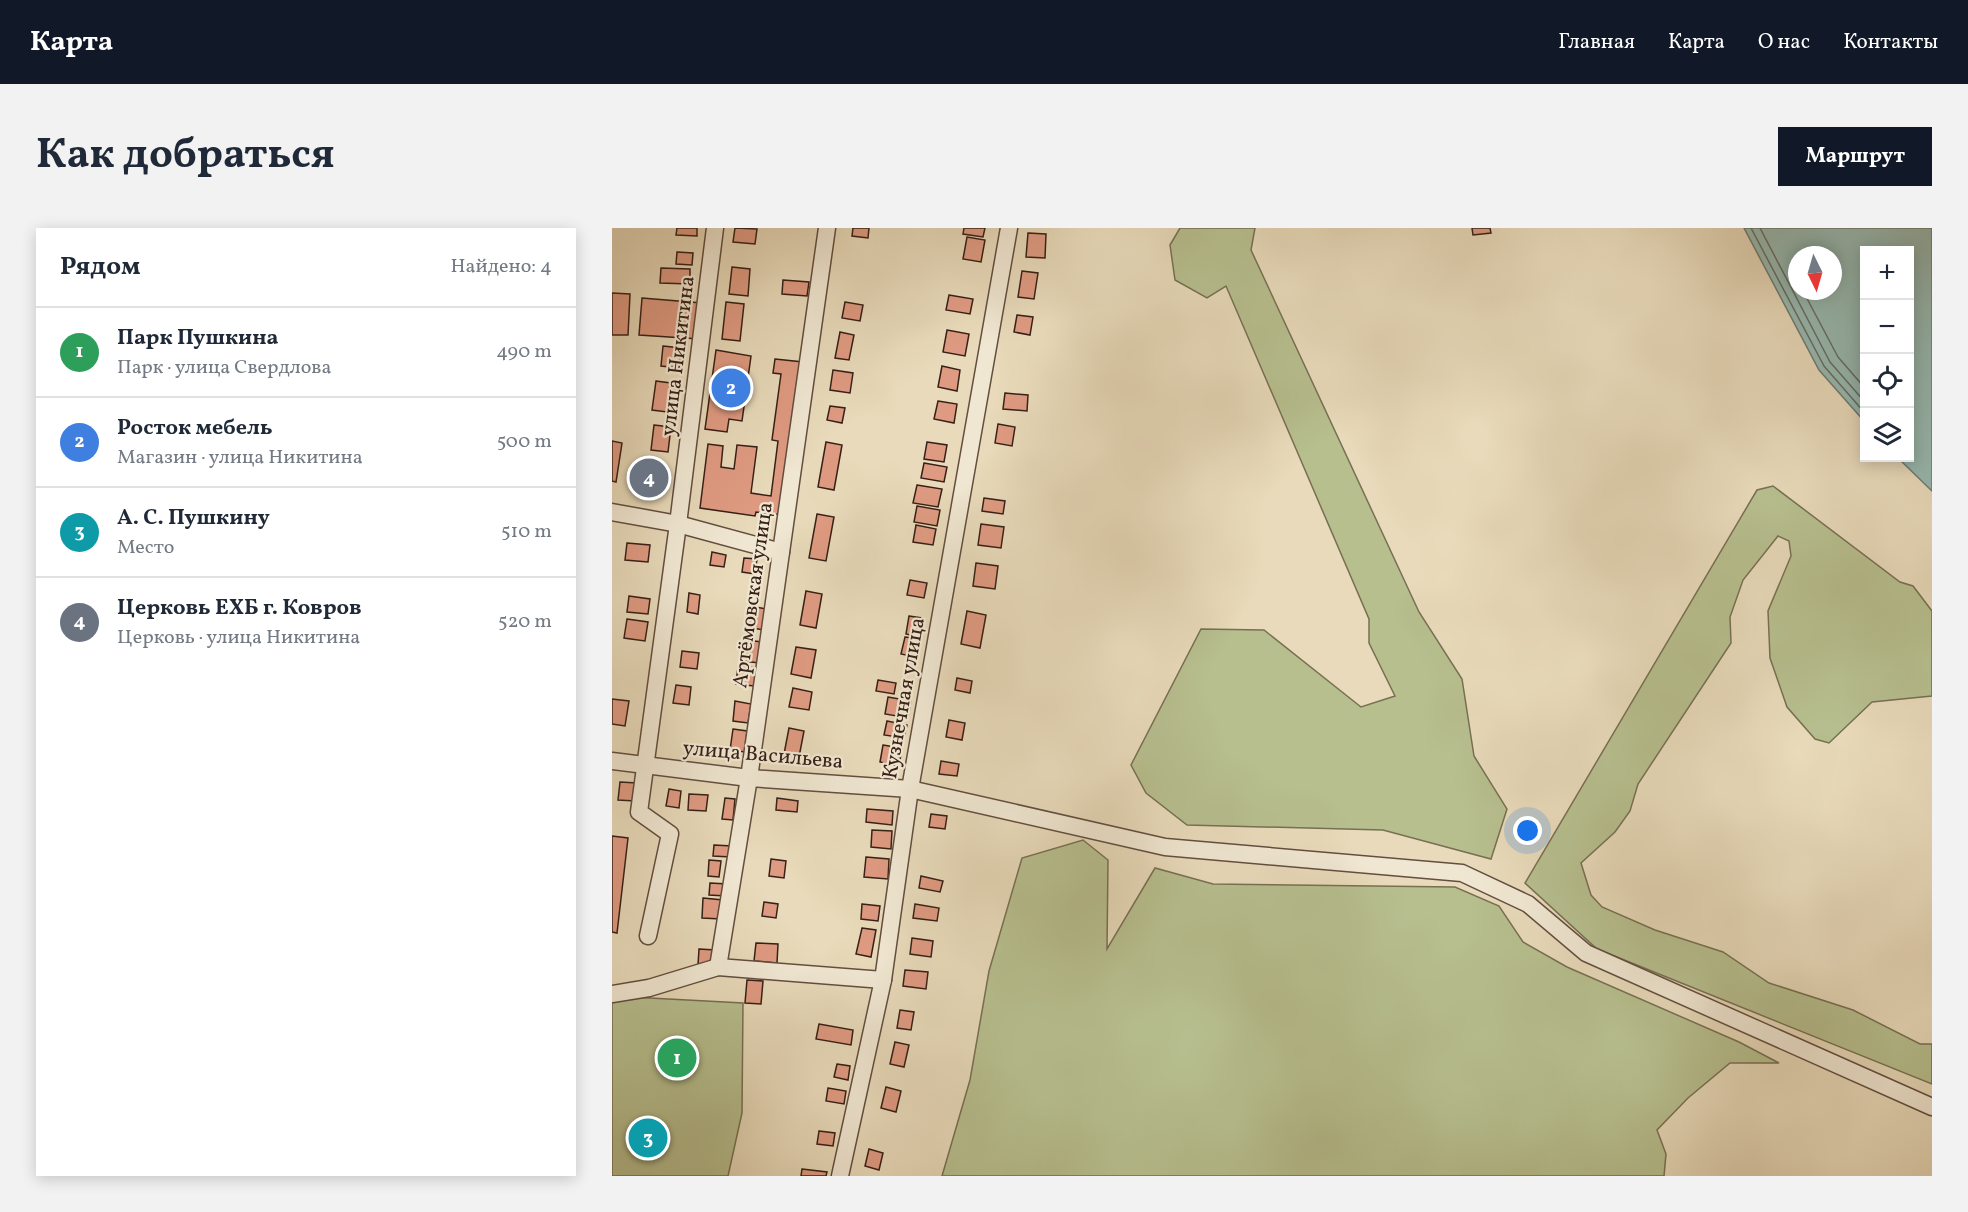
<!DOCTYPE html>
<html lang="ru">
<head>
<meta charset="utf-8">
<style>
	:root { --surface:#fff; --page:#f2f2f3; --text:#1f2937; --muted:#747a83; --line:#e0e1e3; --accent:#111827 }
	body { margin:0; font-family:Vollkorn,serif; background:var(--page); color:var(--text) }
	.controls { position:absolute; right:18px; top:18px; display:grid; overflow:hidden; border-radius:0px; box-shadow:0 3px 15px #0003 }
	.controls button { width:54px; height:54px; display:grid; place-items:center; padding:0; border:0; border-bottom:2px solid var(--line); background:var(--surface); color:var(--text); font:30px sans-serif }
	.compass { position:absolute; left:1176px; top:18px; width:54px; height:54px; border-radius:50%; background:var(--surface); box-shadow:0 3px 15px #0003; rotate:175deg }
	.you { position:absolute; left:916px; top:603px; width:21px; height:21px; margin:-15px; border:4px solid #fff; border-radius:50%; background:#1a73e8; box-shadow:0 0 0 9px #1a73e833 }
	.badge { display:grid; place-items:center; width:39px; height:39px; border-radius:50%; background:var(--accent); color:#fff; font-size:20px; font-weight:700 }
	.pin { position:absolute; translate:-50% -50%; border:3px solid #fff; box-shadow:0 2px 6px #0006 }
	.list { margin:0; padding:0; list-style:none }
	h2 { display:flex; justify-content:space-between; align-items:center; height:78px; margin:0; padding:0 24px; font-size:26px }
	h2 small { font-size:20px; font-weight:400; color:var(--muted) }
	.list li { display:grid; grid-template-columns:39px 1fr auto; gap:18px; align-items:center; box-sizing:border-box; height:90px; padding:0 24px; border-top:2px solid var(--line) }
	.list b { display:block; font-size:22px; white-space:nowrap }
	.list p { margin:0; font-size:20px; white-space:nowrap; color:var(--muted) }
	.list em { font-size:20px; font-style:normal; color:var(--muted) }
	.icon { flex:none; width:33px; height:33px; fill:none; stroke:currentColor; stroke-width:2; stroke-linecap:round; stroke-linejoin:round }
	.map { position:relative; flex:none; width:1320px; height:948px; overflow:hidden; border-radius:0px }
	header { display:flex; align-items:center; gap:36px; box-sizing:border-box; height:84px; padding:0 30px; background:var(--accent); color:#fff }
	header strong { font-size:28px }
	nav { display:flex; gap:33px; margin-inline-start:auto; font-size:21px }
	.intro { display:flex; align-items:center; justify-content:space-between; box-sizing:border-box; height:144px; padding:0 36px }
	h1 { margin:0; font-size:42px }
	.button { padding:15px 27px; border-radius:0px; background:var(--accent); color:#fff; font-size:21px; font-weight:700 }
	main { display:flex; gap:36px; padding:0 36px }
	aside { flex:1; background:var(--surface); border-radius:0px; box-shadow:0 3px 15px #0003 }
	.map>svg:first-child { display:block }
	.green { fill:#b7bf8f; stroke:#777053; stroke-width:1.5 }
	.water { fill:#97bab2; stroke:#717c74; stroke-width:1.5; fill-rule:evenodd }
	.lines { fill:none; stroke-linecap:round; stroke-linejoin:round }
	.shore { stroke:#676d64; stroke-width:1.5 }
	.building { fill:#df9b82; stroke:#372017; stroke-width:1.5 }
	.minor-casing { stroke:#634e40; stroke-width:19 }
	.minor { stroke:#f0e7d2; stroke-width:16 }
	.labels { text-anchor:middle; stroke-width:4.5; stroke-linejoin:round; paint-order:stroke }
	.street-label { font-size:21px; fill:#372017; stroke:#f0e7d2 }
</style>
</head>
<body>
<header>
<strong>Карта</strong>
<nav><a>Главная</a><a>Карта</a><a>О нас</a><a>Контакты</a></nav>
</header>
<div class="intro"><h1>Как добраться</h1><a class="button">Маршрут</a></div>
<main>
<aside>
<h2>Рядом<small>Найдено: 4</small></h2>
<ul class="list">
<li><span class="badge" style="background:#2e9e5b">1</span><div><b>Парк Пушкина</b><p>Парк · улица Свердлова</p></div><em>490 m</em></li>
<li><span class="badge" style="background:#3f7fe0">2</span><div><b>Росток мебель</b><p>Магазин · улица Никитина</p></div><em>500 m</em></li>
<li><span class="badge" style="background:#0f9aa8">3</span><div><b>А. С. Пушкину</b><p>Место</p></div><em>510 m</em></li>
<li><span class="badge" style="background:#6b7280">4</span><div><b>Церковь ЕХБ г. Ковров</b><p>Церковь · улица Никитина</p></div><em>520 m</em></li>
</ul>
</aside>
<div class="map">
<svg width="1320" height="948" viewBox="0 0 1320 948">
	<rect width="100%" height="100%" fill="#e8daba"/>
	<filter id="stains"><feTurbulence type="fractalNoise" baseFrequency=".00333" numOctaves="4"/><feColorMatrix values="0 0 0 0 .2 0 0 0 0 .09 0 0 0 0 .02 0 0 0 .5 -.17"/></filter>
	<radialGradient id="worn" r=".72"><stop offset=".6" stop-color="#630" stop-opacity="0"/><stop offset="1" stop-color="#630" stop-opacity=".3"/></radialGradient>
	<g class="green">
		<path d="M568,0H643L639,22L807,384L850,451L862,528L895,581L879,631L771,602L575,597L534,565L519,537L589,401L652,402L749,479L783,468L757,415V391L614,58L595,70L563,52L558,17Z"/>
		<path d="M1161,258L1288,354L1301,358L1320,383V468L1260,474L1217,515L1203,511L1175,479L1158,430L1156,383L1179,328L1177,313L1166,308L1131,352L1118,389L1119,415L1026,556L1018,583L1003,604L969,635L979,667L990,679L1043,702L1111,724L1157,755L1241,782L1308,816H1320V856L985,721L913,655L1145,262Z"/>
		<path d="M471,612L496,632L495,721L543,640L601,656L843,659L887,678L911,714L955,739L1127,814L1167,835H1118L1076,870L1045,902L1054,926L1052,948H330L358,852L377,743L410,630Z"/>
		<path d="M19,769L131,775L130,885L116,948H0V772Z"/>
	</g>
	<path class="water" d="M1132,0H1320V263L1286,230H1298V22H1252V193L1207,142ZM1185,27H1221V63H1185Z"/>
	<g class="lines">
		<g class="shore">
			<path d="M1139,0L1212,138L1252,184"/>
			<path d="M1148,0L1218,134L1252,173"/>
			<path d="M1191,63L1226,129L1252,159"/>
		</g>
	</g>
	<g class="building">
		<path d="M65,0H85V8L64,7Z"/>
		<path d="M123,0L145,1L143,16L121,14Z"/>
		<path d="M241,0H257L256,10L240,8Z"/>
		<path d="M352,0H373L371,9L351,6Z"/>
		<path d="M860,0H878L879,5L861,7Z"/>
		<path d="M416,5L434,6L433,30L414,29Z"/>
		<path d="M355,9L373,12L369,34L351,31Z"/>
		<path d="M65,24L81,25L80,37L64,36Z"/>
		<path d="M120,39L138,41L136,68L117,66Z"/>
		<path d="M49,40L78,41V56L48,55Z"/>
		<path d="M410,43L426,45L422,71L406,69Z"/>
		<path d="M171,52L197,54L195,68L170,66Z"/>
		<path d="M0,65L18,66L16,107H0Z"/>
		<path d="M337,67L361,71L358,86L334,82Z"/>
		<path d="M30,70L90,75L87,111L27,107Z"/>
		<path d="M114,74L132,76L128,113L110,111Z"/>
		<path d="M233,74L251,77L248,93L230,90Z"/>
		<path d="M405,87L421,89L418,107L402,104Z"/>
		<path d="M335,102L357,106L353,128L331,124Z"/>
		<path d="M228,104L242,107L237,132L223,130Z"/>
		<path d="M51,118L69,120L67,140L49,138Z"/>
		<path d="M104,122L139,128L130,193L117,191L115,204L93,201Z"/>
		<path d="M163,131L191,134L170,287L144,284L143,288L88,280L96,216L111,218L109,239L122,241L125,217L145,219L139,265L159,268L166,213L160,212L169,146L161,145Z"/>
		<path d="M330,138L348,142L345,163L326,159Z"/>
		<path d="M221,142L241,145L238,165L218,162Z"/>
		<path d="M44,153L66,156L63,185L40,182Z"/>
		<path d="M393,165L416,167L415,183L391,181Z"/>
		<path d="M326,173L345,176L342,195L322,191Z"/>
		<path d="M218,178L233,180L230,195L215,192Z"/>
		<path d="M386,196L403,199L400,218L383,215Z"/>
		<path d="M42,197L59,199L56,224L39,222Z"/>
		<path d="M0,213L10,215L4,254L0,253Z"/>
		<path d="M214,214L230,217L222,262L206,259Z"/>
		<path d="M315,214L335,217L332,234L312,231Z"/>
		<path d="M312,235L335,239L332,254L309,250Z"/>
		<path d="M305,257L330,261L326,279L301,275Z"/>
		<path d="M372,270L393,273L391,286L370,283Z"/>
		<path d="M305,278L328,282L325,298L302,294Z"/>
		<path d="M205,286L222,289L214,333L197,330Z"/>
		<path d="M369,296L392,299L389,320L366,317Z"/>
		<path d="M304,297L324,301L321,317L301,314Z"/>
		<path d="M15,315L38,317L36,334L13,332Z"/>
		<path d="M100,324L114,327L112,339L98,337Z"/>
		<path d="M132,330L145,331L143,346L130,344Z"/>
		<path d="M364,335L386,338L383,361L361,358Z"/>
		<path d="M298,352L315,355L312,370L295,367Z"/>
		<path d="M194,363L210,366L204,400L188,397Z"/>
		<path d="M77,365L88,367L86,386L75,384Z"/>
		<path d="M17,368L38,371L36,386L15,384Z"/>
		<path d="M137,378L155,381L152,402L134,399Z"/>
		<path d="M355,383L374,387L368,420L349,416Z"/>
		<path d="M297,388L310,390L307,409L294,406Z"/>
		<path d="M15,391L36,394L33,413L12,410Z"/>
		<path d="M293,409L307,411L304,429L289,426Z"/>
		<path d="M134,412L150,414L147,435L131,433Z"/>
		<path d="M184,419L204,422L199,450L179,446Z"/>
		<path d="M70,423L87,425L85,441L68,439Z"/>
		<path d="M126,438L145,440L142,458L124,456Z"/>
		<path d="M345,450L360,453L358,465L343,462Z"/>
		<path d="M266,452L284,455L282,466L264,463Z"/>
		<path d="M64,457L79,459L77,477L61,475Z"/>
		<path d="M181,460L200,464L197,482L177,479Z"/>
		<path d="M276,469L299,473L296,490L273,486Z"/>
		<path d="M0,471L17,473L13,498L0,496Z"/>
		<path d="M123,473L139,476L136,495L121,493Z"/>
		<path d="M337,492L353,495L350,512L334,509Z"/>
		<path d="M275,493L295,497L292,510L272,507Z"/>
		<path d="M177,500L192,503L187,529L172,526Z"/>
		<path d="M121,501L135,503L133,524L118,522Z"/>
		<path d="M271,517L290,520L287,538L268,534Z"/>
		<path d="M329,533L347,536L345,548L327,546Z"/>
		<path d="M8,554L25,555L23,573L6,572Z"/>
		<path d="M57,561L69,563L67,580L54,578Z"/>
		<path d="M77,566L96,567L94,583L76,582Z"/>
		<path d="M113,570L123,571L121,592L110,591Z"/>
		<path d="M165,570L186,573L185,584L164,582Z"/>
		<path d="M255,581L281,583L280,597L254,594Z"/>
		<path d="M319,586L335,588L333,601L317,599Z"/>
		<path d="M260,602L280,603L279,621L259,619Z"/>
		<path d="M0,608L16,610L5,705L0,704Z"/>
		<path d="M102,617L120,618L119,629L101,628Z"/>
		<path d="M254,629L277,631L276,651L252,649Z"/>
		<path d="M159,631L174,633L172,650L157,648Z"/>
		<path d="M97,632L109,633L107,649L96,648Z"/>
		<path d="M309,648L331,653L328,664L307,660Z"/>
		<path d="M98,655L115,656L114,668L97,667Z"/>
		<path d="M91,670L111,672L109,691L90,690Z"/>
		<path d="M152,674L166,676L164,690L150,688Z"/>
		<path d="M250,676L268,678L266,693L249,691Z"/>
		<path d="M303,676L327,680L325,693L301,690Z"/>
		<path d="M250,700L264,702L259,729L244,726Z"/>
		<path d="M300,710L321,713L319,729L298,726Z"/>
		<path d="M144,715L166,716L165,735L142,733Z"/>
		<path d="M87,721L103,722L102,738L86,737Z"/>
		<path d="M293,742L316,744L314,761L291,758Z"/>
		<path d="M135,752L151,753L149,776L133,775Z"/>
		<path d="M288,782L302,784L299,802L285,800Z"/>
		<path d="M207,796L241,802L239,817L204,811Z"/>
		<path d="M283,814L297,817L292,839L278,836Z"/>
		<path d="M225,836L238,838L236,852L222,849Z"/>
		<path d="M274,859L289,863L284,884L269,880Z"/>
		<path d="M216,860L234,863L232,876L214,873Z"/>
		<path d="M207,903L223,905L221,918L205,916Z"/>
		<path d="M257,921L271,925L267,942L253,938Z"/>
		<path d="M190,941L215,944L214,948H189Z"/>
	</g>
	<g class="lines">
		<defs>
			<g id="minor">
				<path d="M0,284L66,296L169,324"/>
				<path d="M0,533L137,550L298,561L553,619L850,645L916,676L974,725L1320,879"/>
				<path d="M36,708L58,606L27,584L66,296L103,0"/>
				<path d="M106,739L137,550L215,0"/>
				<path d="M0,766L37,760L106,739L271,752"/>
				<path d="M228,948L271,752L298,561L397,0"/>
			</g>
		</defs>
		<use href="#minor" class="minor-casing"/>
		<use href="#minor" class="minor"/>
	</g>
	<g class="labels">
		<g class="street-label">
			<text transform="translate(65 128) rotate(-83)" y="7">улица Никитина</text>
			<text transform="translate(140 367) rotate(-82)" y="7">Артёмовская улица</text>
			<text transform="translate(291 470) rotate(-80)" y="7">Кузнечная улица</text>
			<text transform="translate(151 526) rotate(5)" y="7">улица Васильева</text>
		</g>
	</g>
	<rect width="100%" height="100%" filter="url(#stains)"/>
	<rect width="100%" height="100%" fill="url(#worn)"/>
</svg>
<div class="controls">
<button>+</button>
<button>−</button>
<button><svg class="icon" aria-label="locate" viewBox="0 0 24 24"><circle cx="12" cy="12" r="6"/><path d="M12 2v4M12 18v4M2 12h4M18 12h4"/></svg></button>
<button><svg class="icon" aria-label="layers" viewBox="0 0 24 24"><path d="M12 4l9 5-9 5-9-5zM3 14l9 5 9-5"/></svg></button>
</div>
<svg class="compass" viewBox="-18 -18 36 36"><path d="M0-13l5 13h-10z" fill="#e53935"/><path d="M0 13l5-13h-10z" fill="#747a83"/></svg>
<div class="you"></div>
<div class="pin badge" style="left:65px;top:830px;background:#2e9e5b">1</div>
<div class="pin badge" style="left:119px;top:160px;background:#3f7fe0">2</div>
<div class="pin badge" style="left:36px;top:910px;background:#0f9aa8">3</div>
<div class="pin badge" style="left:37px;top:250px;background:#6b7280">4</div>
</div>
</main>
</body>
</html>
